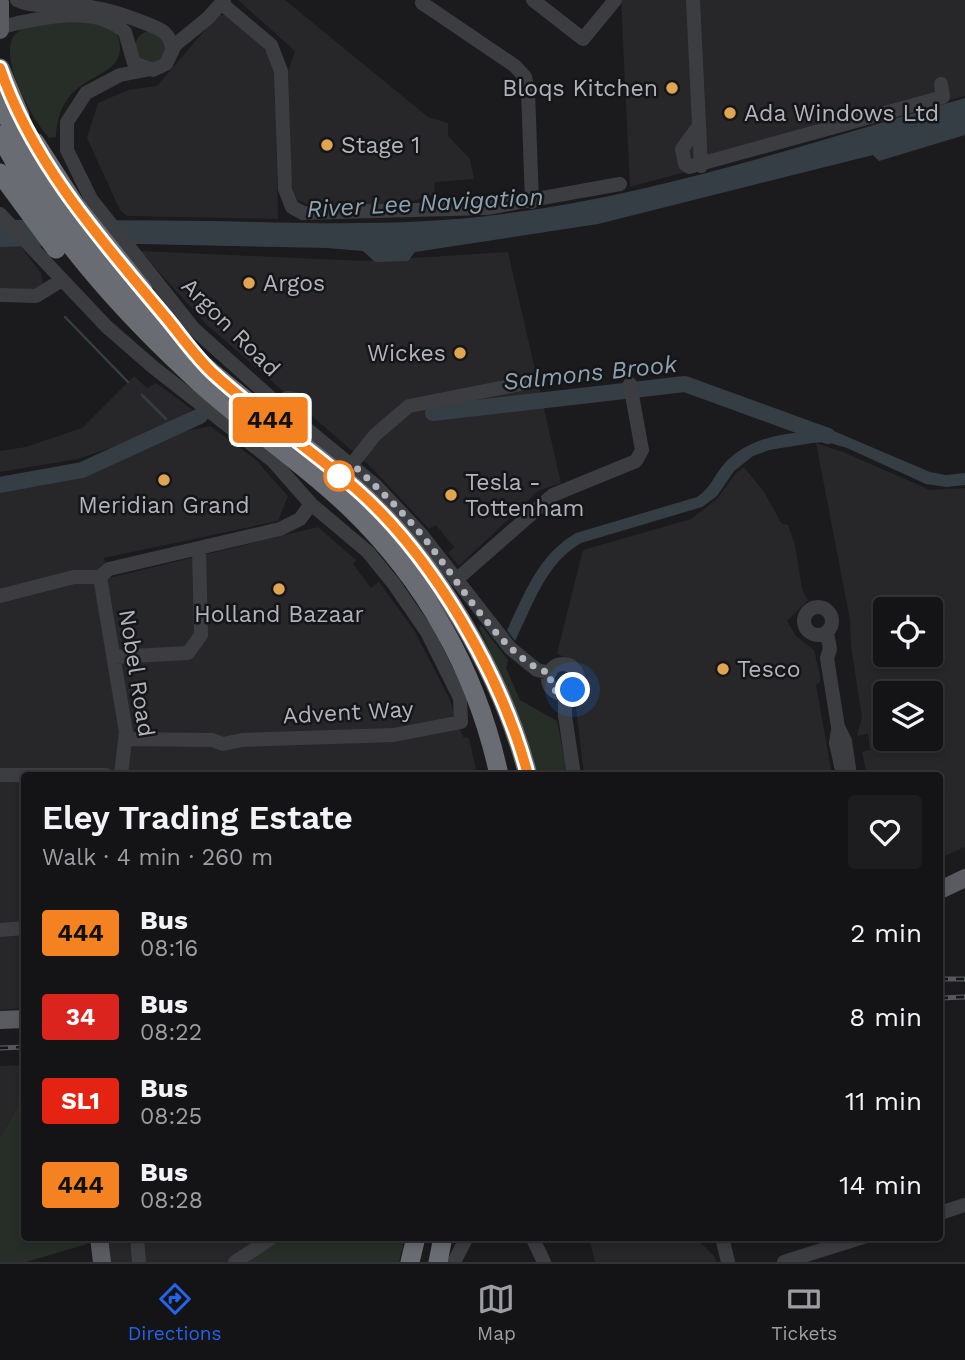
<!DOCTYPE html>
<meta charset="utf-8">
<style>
:root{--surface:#141416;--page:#1d1d1f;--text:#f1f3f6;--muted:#9d9ea1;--line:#333335;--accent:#2563eb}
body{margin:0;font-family:"Work Sans",sans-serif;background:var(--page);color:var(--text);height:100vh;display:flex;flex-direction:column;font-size:26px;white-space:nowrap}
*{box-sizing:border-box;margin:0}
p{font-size:23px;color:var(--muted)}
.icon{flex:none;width:38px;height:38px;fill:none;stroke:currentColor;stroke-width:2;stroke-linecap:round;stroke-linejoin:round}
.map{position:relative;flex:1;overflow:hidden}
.side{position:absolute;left:21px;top:772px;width:922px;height:469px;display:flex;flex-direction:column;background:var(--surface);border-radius:7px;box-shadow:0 4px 10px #0003,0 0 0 2px var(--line)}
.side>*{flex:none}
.badge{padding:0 14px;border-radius:5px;font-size:24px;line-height:46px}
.controls{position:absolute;left:873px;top:597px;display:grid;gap:14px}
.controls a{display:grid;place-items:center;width:70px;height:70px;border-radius:7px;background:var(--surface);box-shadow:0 4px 10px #0003,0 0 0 2px var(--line);font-size:35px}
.you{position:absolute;width:35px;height:35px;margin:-18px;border:5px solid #fff;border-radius:50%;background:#1a73e8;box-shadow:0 0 0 10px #1a73e833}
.map>.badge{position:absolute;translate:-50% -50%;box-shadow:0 0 0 4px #fff}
.round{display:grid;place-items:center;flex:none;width:74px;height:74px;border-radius:7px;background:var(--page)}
.summary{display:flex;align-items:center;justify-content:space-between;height:119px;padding:0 21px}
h1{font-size:33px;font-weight:600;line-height:52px}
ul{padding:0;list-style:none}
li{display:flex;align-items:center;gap:21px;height:84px;padding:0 21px}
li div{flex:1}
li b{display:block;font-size:26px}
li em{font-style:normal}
li .badge{min-width:77px;font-weight:700;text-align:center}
.tab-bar{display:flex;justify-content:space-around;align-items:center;height:98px;border-top:2px solid var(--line);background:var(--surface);font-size:19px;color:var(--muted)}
.tab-bar a{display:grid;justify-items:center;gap:4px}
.tab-bar .active{color:var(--accent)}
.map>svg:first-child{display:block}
.built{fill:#27272a;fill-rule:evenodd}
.green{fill:#272e28}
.water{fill:#363e45}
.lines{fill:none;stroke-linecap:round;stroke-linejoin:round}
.stream{stroke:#363e45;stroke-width:2.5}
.river{stroke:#363e45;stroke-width:16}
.minor{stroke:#3c3d41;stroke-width:14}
.major{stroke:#595b60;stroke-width:18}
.highway{stroke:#696c72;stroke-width:19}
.rail-casing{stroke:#55585c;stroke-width:5}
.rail{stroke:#161618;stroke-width:2.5;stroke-dasharray:8;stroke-linecap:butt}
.line-casing{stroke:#fff;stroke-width:16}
.line{stroke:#f58220;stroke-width:10}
.walk{stroke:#afb3bb;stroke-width:7;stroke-dasharray:0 12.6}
.poi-dot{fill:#dfa551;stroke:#161618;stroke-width:2.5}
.stop-dot{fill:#fff;stroke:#f58220;stroke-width:3.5}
.labels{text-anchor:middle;stroke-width:5;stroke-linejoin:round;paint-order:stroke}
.poi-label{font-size:23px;fill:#afb3bb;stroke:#161618;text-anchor:start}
.street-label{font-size:23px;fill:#afb3bb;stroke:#161618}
.water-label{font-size:24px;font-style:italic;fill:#8aa2b1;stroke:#161618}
</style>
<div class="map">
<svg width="965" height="1262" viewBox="0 0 965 1262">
<rect width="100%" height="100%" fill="#1b1b1d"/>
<path class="built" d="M 238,0 L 285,0 L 428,117 L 448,123 L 448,136 L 470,159 L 474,179 L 435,182 L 434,194 L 410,202 L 316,208 L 297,200 L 291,182 L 288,72 L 295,51 Z
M 621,0 L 965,0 L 965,96 L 630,187 Z
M 225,14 L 262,40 L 275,70 L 278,219 L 127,216 L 120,210 L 87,138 L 98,103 L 128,90 L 157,86 L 217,16 Z
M 0,247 L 21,247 L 41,273 L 43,284 L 37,290 L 0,289 Z
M 140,251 L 366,261 L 508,252 L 561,483 L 538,491 L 459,566 L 448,553 L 454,547 L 436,525 L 429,529 L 373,469 L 207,325 Z
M 134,376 L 147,388 L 156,383 L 193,410 L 136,439 L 78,459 L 0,472 L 0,451 L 26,447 L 82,428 Z
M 210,426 L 255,459 L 288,496 L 278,521 L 104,558 L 109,578 L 318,527 L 356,560 L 353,564 L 371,588 L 379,582 L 414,630 L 449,698 L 463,737 L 469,738 L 477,775 L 24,775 L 24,1008 L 0,1010 L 0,488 L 84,475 L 173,434 Z
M 816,443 L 843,452 L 930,490 L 965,488 L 965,847 L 940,858 L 940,775 L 867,775 L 862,752 L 870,750 L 868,734 L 857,736 L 862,717 L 851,646 L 850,620 ZM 886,609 L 931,609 L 931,654 L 886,654 ZM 886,693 L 931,693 L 931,738 L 886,738 Z
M 744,467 L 764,492 L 782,524 L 788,525 L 795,545 L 802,589 L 808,600 L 787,621 L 796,636 L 814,650 L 820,676 L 820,682 L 816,685 L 832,775 L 584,775 L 576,707 L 584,676 L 575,661 L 557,654 L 583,550 L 691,519 L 717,499 L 735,474 Z
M 24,1065 L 24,1085 L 16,1102 L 19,1105 L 0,1137 L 0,1066 Z
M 108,1237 L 283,1237 L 247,1262 L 111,1262 Z
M 589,1237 L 695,1237 L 714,1256 L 716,1262 L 595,1262 Z"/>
<path class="green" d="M 80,21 L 103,25 L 116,31 C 131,69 100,70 78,88 C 62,101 57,118 56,137 L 49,138 C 32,119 0,62 13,37 C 26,19 60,22 80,21 Z
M135 47a16 16 0 1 1 32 0a16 16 0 1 1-32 0Z
M 481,625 L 508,660 L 506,668 L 520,700 L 557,721 L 568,775 L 533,775 L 506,687 L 479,627 Z
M 24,1085 L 24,1237 L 86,1237 L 87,1244 L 26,1262 L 0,1262 L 0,1137 L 19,1105 L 16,1102 Z
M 283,1237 L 405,1237 L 399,1262 L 247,1262 Z"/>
<path class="water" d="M 965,98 L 965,135 L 879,161 L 873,155 L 598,224 L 415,252 L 408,261 L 375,262 L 363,251 L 327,248 L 140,244 L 0,247 L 0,220 C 71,220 141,220 212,221 C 308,223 407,227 503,214 C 660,194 813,142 965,98 Z
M 829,429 L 930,472 L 946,475 L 965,473 L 965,485 L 946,487 L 926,484 L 847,448 L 827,442 L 812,443 L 769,450 L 753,456 L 734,471 L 717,496 L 702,507 L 581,543 C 545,564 533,605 515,641 L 507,630 C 525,593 538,555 576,533 L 697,497 C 711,488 714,475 725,463 C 751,434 793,433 829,429 Z"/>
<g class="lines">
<path class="stream" d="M 65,317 L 128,382
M 142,395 L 166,419"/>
<path class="river" d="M 287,399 L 300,401
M 433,413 L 685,384 L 828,436
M 0,485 L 82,470 L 200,416"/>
<path class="minor" d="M 17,0 C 38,9 60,4 82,6 C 105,8 124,15 145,23 C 161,29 172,33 172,52
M 533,0 L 583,39 L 615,0
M 693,0 L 701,166
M 221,3 L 271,45 L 281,71 L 285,189 L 292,207 L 303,213 L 487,208 L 620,184
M 422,3 L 515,66 L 525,77 L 528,91 L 532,202
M 1,27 C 38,19 93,3 125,32 L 134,63 L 153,70 L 166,64 L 175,45 L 208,18 L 224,0
M 146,70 L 120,75 L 86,93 L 67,122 L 67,150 L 91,199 L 194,329 L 291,416 L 376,486 L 421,534 L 510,648 L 537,670 L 550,673
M 699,126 L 682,149 L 685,164 L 689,167 L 943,97 L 941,84
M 0,214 L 107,327 L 153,367 L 273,461 L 311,504 L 368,552 L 394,584 L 427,632 L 460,698 L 461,722 L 394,735 L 242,740 L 223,744 L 212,740 L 127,739
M 0,295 L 36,296 L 62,280
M 352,464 L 375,435 L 409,406 L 526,383
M 100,577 L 126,732 L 121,775
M 456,580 L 553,495 L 636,461 L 642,450 L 630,384
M 0,596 L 74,577 L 100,577 L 109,569 L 280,529 L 300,519 L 311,504
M804 621a14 14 0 1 1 28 0a14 14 0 1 1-28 0Z
M 827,633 L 830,649 L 827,658 L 838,727 L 845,741 L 850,775
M 114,657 L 188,653 L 201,635 L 199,549
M548 679a15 15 0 1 1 30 0a15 15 0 1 1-30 0Z
M 565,693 L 565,716 L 574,775
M 838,730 L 836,743 L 843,775
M 0,775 L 106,775
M 0,930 L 24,928
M 940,1213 L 965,1205
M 137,1237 L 139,1262
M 532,1237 L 544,1262
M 722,1237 L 728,1262
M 235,1262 L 273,1237
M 454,1262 L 467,1237
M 784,1262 L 863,1237"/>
<path class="major" d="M 0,3 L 0,30
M 940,890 L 965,878
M 0,1020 L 24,1019
M 99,1237 L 102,1262"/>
<path class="highway" d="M 0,68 L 20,116
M 0,103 C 41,184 91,258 156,322 C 218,383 290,432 355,488 C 433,556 502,675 528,775
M 0,135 C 50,232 122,312 202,385 C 249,427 303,463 349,507 C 425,580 477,672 499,775
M 35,142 L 76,206 L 143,290
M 0,173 L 56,249
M 410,1262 L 416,1237
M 438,1262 L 443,1237"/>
<g class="rail-casing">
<path id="rail" d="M 940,979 L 965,979
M 940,998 L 965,997
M 0,1048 L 24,1047"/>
</g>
<use href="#rail" class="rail"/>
</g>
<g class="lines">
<g class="line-casing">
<path id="line" d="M 0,68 C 32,162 101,240 163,314 C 180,334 196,358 215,375 C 259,415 310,449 355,488 C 433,556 502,676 528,775"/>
</g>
<use href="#line" class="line"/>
<path class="walk" d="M 339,476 L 352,464 C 376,486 399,508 420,533 C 452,570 504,662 550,673 L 551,686 C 557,694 565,695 573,690"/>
</g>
<g class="poi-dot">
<circle cx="672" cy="88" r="7"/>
<circle cx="730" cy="113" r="7"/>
<circle cx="327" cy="145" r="7"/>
<circle cx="249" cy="283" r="7"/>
<circle cx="460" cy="353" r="7"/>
<circle cx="164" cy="480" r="7"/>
<circle cx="451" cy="495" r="7"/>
<circle cx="279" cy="589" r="7"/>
<circle cx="723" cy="669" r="7"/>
</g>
<circle class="stop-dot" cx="339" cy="476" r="14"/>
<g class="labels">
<g class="poi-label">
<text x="658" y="96" text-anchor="end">Bloqs Kitchen</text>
<text x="744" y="121">Ada Windows Ltd</text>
<text x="341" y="153">Stage 1</text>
<text x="263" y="291">Argos</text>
<text x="446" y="361" text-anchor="end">Wickes</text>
<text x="465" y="490">Tesla -<tspan x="465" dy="26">Tottenham</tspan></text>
<text x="164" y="513" text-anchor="middle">Meridian Grand</text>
<text x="279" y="622" text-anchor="middle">Holland Bazaar</text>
<text x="737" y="677">Tesco</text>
</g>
<g class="street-label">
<text transform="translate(231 327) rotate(45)" y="8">Argon Road</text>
<text transform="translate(137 673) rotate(81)" y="8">Nobel Road</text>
<text transform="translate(348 712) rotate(-3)" y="8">Advent Way</text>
</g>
<g class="water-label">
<text transform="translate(425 203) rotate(-3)" y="8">River Lee Navigation</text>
<text transform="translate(590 373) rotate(-6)" y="8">Salmons Brook</text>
</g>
</g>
</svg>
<div class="controls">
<a><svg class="icon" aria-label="locate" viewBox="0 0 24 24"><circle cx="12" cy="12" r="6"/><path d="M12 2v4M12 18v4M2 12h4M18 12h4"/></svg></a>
<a><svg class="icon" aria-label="layers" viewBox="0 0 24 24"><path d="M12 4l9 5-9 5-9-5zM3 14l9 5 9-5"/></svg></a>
</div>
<div class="you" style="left:573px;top:690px"></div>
<b class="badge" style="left:270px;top:420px;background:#f58220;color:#111">444</b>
<section class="side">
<div class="summary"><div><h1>Eley Trading Estate</h1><p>Walk · 4 min · 260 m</p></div><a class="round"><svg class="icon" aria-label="heart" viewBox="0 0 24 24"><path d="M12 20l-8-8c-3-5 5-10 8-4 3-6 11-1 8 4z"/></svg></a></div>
<ul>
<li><span class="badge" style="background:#f58220;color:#111">444</span><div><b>Bus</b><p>08:16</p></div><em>2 min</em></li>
<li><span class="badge" style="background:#dc241f;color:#fff">34</span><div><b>Bus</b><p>08:22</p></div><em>8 min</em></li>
<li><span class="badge" style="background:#e42313;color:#fff">SL1</span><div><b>Bus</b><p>08:25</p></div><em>11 min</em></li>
<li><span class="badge" style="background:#f58220;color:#111">444</span><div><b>Bus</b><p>08:28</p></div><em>14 min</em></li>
</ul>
</section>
</div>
<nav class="tab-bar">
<a class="active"><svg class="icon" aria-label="directions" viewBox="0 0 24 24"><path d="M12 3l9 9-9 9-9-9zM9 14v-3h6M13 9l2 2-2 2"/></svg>Directions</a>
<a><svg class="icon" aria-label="map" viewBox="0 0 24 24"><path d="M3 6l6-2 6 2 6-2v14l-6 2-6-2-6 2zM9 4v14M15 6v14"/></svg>Map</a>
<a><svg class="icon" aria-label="tickets" viewBox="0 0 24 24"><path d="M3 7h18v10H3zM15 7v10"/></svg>Tickets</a>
</nav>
